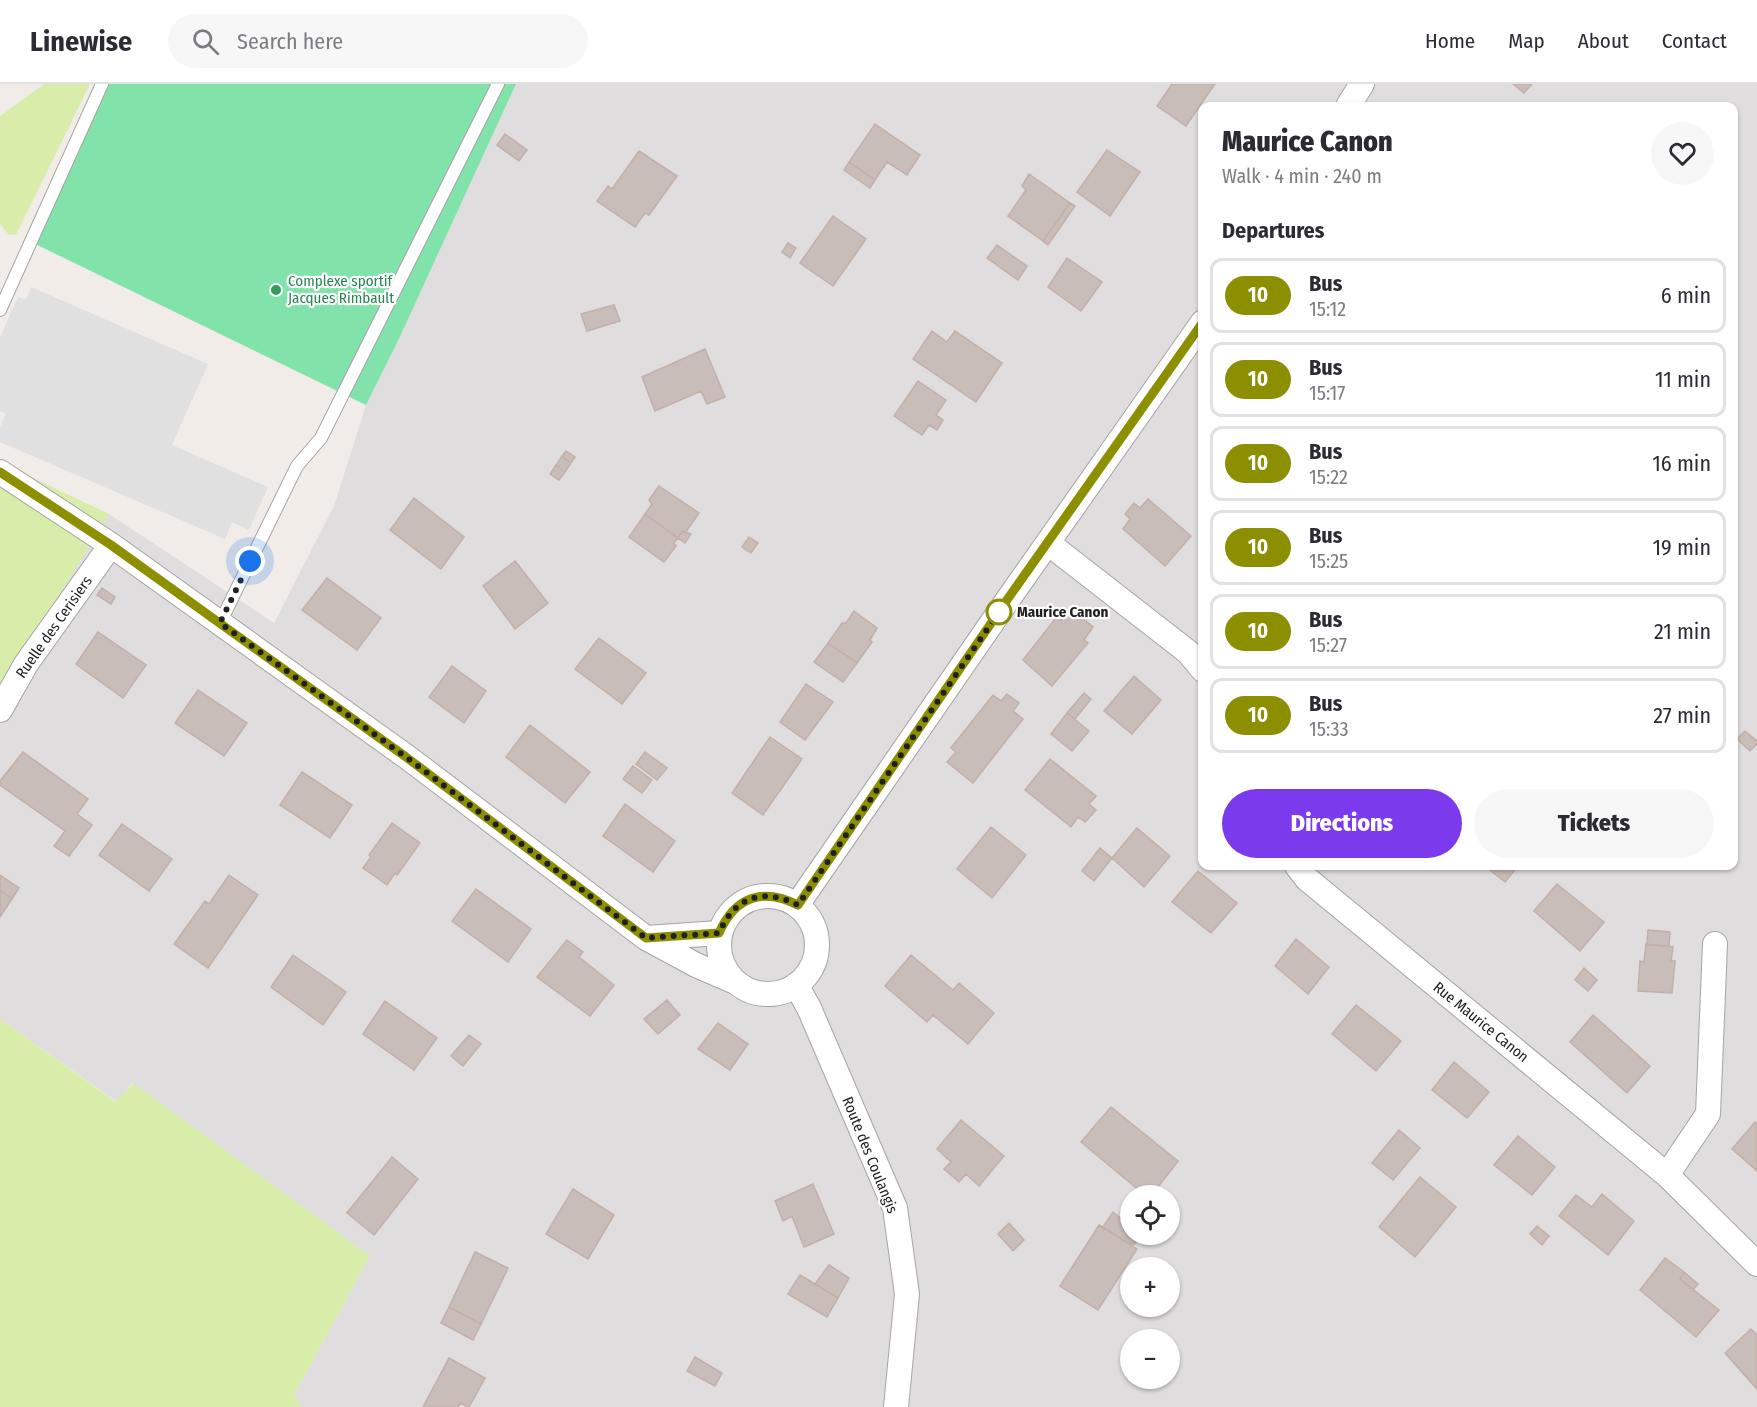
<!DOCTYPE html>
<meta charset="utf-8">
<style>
:root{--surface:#fff;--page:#f7f7f7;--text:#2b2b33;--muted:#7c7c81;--line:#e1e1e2;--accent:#7c3aed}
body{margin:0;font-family:"Fira Sans Condensed",sans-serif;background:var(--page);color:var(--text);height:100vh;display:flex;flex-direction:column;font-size:22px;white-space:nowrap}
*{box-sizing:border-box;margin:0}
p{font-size:20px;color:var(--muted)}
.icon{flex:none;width:33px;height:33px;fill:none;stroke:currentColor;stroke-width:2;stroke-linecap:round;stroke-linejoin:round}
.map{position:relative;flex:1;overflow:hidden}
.panel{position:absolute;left:1198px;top:18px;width:540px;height:768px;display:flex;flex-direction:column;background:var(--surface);border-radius:12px;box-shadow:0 2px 4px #0004}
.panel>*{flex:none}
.badge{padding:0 12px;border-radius:20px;font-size:21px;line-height:39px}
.fabs{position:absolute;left:1120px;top:1101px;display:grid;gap:12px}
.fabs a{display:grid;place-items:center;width:60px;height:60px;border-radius:50%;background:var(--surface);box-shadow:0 2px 4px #0004;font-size:30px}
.you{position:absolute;width:30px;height:30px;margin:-15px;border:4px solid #fff;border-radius:50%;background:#1a73e8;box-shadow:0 0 0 9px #1a73e833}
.map>.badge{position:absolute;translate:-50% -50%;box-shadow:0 0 0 3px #fff}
h2{padding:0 24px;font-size:22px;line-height:54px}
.round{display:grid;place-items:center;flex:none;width:63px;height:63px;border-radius:32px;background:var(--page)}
.head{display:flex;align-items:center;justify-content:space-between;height:102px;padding:0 24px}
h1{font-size:28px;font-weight:800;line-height:45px}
.primary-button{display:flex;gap:12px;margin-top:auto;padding:12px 24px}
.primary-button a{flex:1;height:69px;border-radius:36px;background:var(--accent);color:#fff;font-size:24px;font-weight:800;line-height:69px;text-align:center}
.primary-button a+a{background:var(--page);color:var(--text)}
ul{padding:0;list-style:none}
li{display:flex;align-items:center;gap:18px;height:75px;margin:0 12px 9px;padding:0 12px;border:3px solid var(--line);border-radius:12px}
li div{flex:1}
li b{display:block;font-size:22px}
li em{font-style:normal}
li .badge{min-width:66px;font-weight:700;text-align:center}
header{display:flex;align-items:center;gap:36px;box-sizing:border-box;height:84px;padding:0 30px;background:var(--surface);border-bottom:2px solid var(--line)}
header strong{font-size:28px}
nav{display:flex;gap:33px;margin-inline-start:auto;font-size:21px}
.search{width:420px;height:54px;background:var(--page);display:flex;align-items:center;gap:15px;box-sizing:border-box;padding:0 21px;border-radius:33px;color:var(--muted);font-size:22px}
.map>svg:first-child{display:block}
.residential{fill:#dfddde;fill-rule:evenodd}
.grass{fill:#d9edab}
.pitch{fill:#82e3aa}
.parking{fill:#e0e0e0}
.building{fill:#c9bdb9;stroke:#c4afa8;stroke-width:1.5}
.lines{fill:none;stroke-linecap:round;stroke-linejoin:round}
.service-casing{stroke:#a4a4a4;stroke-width:14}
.minor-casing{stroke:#a4a4a4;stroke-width:26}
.service{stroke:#fff;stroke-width:12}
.minor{stroke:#fff;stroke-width:24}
.line-casing{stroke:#fff;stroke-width:14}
.line{stroke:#8b8f00;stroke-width:9}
.walk{stroke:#202020;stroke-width:6;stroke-dasharray:0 10.8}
.leisure-dot{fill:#2e9e5b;stroke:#fff;stroke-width:2}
.stop-dot{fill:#fff;stroke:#8b8f00;stroke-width:3}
.labels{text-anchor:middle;stroke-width:4.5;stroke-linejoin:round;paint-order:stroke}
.leisure-label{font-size:15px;fill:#27864d;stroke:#fff;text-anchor:start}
.stop-label{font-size:15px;font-weight:bold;fill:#202020;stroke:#fff;text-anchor:start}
.street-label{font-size:15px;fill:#202020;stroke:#fff}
</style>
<header>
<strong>Linewise</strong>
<div class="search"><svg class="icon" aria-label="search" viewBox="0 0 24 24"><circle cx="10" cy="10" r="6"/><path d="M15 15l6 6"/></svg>Search here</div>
<nav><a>Home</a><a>Map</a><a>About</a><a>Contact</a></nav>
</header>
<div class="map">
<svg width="1757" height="1323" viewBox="0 0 1757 1323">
<rect width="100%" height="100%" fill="#f1ece7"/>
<path class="residential" d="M 516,0 L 1757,0 L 1757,1323 L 301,1323 L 294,1311 L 370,1172 L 132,999 L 117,1018 L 0,935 L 0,608 L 109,430 L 274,539 L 334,422 L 366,321 L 398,257 ZM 1203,22 L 1734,22 L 1734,782 L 1203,782 ZM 1131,1112 L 1170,1112 L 1170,1150 L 1131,1150 ZM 1131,1184 L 1170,1184 L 1170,1222 L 1131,1222 ZM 1131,1256 L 1170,1256 L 1170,1294 L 1131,1294 Z"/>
<path class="grass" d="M 44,0 L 90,0 L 18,147 L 16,150 L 9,151 L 0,140 L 0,32 Z
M 0,378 L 109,430 L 0,608 Z
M 0,935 L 116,1018 L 133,999 L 370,1172 L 294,1311 L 301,1323 L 0,1323 Z"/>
<path class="pitch" d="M 102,0 L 516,0 L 398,257 L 366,321 L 25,155 Z"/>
<path class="parking" d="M 31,203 L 208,280 L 172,361 L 268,403 L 249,446 L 232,438 L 225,455 L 0,358 L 0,343 L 6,330 L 0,327 L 0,253 L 18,213 L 26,216 Z"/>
<path class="building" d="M 1172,0 L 1215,0 L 1186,42 L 1157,22 Z
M 1513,0 L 1532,0 L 1524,9 Z
M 875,40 L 920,71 L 907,91 L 887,78 L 875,96 L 849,78 Z
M 505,50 L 527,66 L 519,77 L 497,61 Z
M 1107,66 L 1140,88 L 1110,132 L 1077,108 Z
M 639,67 L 677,92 L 649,131 L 645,129 L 635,143 L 597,117 L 608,102 L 612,105 Z
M 849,78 L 875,96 L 870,104 L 844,86 Z
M 1029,90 L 1070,119 L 1043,157 L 1008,132 L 1026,106 L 1022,102 Z
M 1070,119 L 1075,122 L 1048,161 L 1043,157 Z
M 833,132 L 866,155 L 833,202 L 800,179 Z
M 788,159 L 796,164 L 790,174 L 782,168 Z
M 997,161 L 1027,182 L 1018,196 L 987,174 Z
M 1067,174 L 1102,198 L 1081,227 L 1048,203 Z
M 614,221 L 620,237 L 587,247 L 581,230 Z
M 932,247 L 947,258 L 955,247 L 1002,279 L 976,318 L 913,275 Z
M 705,265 L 725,313 L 707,320 L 701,307 L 655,327 L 642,293 Z
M 918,297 L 946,316 L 936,331 L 943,336 L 937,346 L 929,341 L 922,351 L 894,332 Z
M 566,367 L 575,373 L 571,379 L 562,372 Z
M 562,372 L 571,379 L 565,388 L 556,381 Z
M 556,381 L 565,388 L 559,396 L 550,390 Z
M 659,402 L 699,429 L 686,448 L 684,449 L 682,447 L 678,454 L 645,430 L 652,420 L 649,416 Z
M 414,414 L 464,453 L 441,485 L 390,446 Z
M 1148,415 L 1191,452 L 1165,482 L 1123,445 L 1130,435 L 1125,430 L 1134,419 L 1140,424 Z
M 645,430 L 678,454 L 674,459 L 676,462 L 664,478 L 629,453 Z
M 682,447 L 691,450 L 685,459 L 678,454 Z
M 749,453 L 758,459 L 751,469 L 742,463 Z
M 515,477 L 548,519 L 515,545 L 483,502 Z
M 327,494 L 381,534 L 357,566 L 302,526 Z
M 102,504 L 115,513 L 111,520 L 97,511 Z
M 1071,524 L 1093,543 L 1084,556 L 1088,559 L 1052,602 L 1023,576 L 1056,534 L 1060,537 Z
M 854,527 L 877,544 L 870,556 L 872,558 L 857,579 L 828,559 L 842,539 L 846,539 Z
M 98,548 L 146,581 L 123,614 L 76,580 Z
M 599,554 L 646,589 L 622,620 L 575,585 Z
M 828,559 L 857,579 L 843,598 L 814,578 Z
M 452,582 L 486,607 L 464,639 L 429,613 Z
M 1134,592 L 1161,616 L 1132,650 L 1104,627 Z
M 806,600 L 833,618 L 805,656 L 780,638 Z
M 198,606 L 247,639 L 224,672 L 175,639 Z
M 1084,609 L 1091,615 L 1075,635 L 1067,629 Z
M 1007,610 L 1019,619 L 1013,627 L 1023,635 L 973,699 L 947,678 L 956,668 L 951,664 L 993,611 L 1001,617 Z
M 1067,629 L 1089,647 L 1072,667 L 1051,650 Z
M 530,641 L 590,688 L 565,719 L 506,673 Z
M 1745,647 L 1757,657 L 1757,660 L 1750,667 L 1737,655 Z
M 770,653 L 802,675 L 763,731 L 732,709 Z
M 23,668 L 88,715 L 77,730 L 92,741 L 69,772 L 54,762 L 65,747 L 0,701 L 0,697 Z
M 645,668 L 667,684 L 657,696 L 636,680 Z
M 1050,675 L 1096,712 L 1089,720 L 1096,726 L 1085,738 L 1078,733 L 1071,743 L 1025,706 Z
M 633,682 L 652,696 L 642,709 L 623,695 Z
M 302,688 L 352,721 L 330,754 L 280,721 Z
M 625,720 L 675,757 L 653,788 L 603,752 Z
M 392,739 L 420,759 L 397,791 L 395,789 L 387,801 L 363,784 L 371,773 L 369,771 Z
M 122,740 L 172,775 L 149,807 L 99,771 Z
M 991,743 L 1026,771 L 992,814 L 957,785 Z
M 1137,744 L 1170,772 L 1144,803 L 1112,774 Z
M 1100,764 L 1112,774 L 1094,797 L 1082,787 Z
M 1485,782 L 1518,782 L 1505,798 Z
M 1198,787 L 1237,819 L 1211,849 L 1172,818 Z
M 0,791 L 19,804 L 12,815 L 0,806 Z
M 229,791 L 258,811 L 208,884 L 174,860 L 205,817 L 209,820 Z
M 1557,800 L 1604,838 L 1580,867 L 1534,827 Z
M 476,805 L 531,845 L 508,878 L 452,837 Z
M 0,806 L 12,815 L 0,833 Z
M 1648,846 L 1670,848 L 1669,862 L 1647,861 Z
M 1296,855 L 1329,883 L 1308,910 L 1275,882 Z
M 567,856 L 583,868 L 579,873 L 614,901 L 590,932 L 537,893 Z
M 1646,860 L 1673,863 L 1671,877 L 1675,877 L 1672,909 L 1638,907 L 1640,877 L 1644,878 Z
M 293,871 L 346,908 L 323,941 L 271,903 Z
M 911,871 L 953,906 L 959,899 L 994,929 L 968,960 L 933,931 L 927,938 L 885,902 Z
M 1584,884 L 1597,896 L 1588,907 L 1575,896 Z
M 667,916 L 680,931 L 658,950 L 644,935 Z
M 385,917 L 437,954 L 414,986 L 363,950 Z
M 1356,921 L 1401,957 L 1376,987 L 1332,950 Z
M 1593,931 L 1650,982 L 1627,1009 L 1570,958 Z
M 718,939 L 748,960 L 730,986 L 698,965 Z
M 469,951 L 481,960 L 463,982 L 451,972 Z
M 1454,978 L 1489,1008 L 1467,1034 L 1432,1006 Z
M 1111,1023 L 1178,1077 L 1151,1112 L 1146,1112 L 1081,1058 Z
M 961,1036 L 1004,1072 L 979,1102 L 966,1090 L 959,1098 L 944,1085 L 951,1078 L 937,1065 Z
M 1755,1038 L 1757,1040 L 1757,1087 L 1732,1065 Z
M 1399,1046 L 1420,1064 L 1393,1096 L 1372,1079 Z
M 1518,1052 L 1555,1083 L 1532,1111 L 1494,1081 Z
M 392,1073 L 418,1095 L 374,1151 L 347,1129 Z
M 1420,1093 L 1456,1123 L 1415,1173 L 1379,1143 Z
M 813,1100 L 834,1150 L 804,1163 L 792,1132 L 783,1137 L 775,1117 Z
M 573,1105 L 614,1131 L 588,1175 L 546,1150 Z
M 1602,1110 L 1634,1137 L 1608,1171 L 1559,1132 L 1576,1111 L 1592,1123 Z
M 1113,1128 L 1131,1143 L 1131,1150 L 1141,1151 L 1133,1162 L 1103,1143 Z
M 1009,1139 L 1024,1156 L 1013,1167 L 998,1150 Z
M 1099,1141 L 1137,1165 L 1098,1226 L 1060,1202 Z
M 1537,1142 L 1549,1152 L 1542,1161 L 1530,1150 Z
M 475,1168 L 508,1184 L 481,1240 L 449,1223 Z
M 1665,1174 L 1684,1188 L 1680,1195 L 1719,1226 L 1696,1253 L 1640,1206 Z
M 829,1181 L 849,1194 L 838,1214 L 815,1200 Z
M 1684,1188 L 1698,1200 L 1693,1206 L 1680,1195 Z
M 800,1191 L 838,1214 L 827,1233 L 788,1210 Z
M 449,1223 L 481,1240 L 473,1256 L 441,1239 Z
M 1751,1245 L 1757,1251 L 1757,1305 L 1725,1269 Z
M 695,1273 L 722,1289 L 715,1302 L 687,1287 Z
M 449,1274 L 485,1294 L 469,1323 L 460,1319 L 458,1323 L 423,1323 Z"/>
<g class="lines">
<g class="service-casing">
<path id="service" d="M 0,226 L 102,0
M 220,539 L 297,382 L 321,354 L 498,0"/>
</g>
<g class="minor-casing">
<path id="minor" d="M 1348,22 L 1362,0
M 0,388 L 111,461 L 407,673 L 646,854 L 696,881 L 733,897
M 1048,459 L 1188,568 L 1203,586
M 0,626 L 26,580 L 111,461
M 1297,782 L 1307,795 L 1667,1091 L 1757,1180
M719 861a49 49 0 1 1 98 0a49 49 0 1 1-98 0Z
M 797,821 L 1009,514 L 1203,238
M 646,854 L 719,849
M 796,901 L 809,924 L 895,1124 L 907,1210 L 896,1323
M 1667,1091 L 1708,1030 L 1715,860"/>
</g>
<use href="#service" class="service"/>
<use href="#minor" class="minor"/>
</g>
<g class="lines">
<g class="line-casing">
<path id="line" d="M 0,388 L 111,461 L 406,673 L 646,854 L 719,849 C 735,813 762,803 798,821 L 1009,513 L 1203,238"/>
</g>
<use href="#line" class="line"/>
<path class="walk" d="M 250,477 L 220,539 L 406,673 L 646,854 L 719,849 C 735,813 762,803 798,821 L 999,528"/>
</g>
<circle class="leisure-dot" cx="276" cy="206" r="6"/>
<circle class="stop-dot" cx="999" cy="528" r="12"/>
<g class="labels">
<g class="leisure-label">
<text x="288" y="202">Complexe sportif<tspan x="288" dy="17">Jacques Rimbault</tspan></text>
</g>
<g class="stop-label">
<text x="1017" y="533">Maurice Canon</text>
</g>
<g class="street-label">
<text transform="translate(54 543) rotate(-55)" y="5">Ruelle des Cerisiers</text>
<text transform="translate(1481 938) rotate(39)" y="5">Rue Maurice Canon</text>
<text transform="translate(870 1071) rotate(68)" y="5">Route des Coulangis</text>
</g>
</g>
</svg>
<div class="fabs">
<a><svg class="icon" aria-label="locate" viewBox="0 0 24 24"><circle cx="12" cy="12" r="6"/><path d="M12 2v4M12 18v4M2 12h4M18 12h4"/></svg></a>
<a>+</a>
<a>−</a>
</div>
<div class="you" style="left:250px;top:477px"></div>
<section class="panel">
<div class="head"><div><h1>Maurice Canon</h1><p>Walk · 4 min · 240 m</p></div><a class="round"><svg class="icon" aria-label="heart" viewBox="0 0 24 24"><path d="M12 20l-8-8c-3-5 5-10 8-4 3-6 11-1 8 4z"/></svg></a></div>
<h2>Departures</h2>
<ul>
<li><span class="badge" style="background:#8b8f00;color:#fff">10</span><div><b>Bus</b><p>15:12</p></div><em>6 min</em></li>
<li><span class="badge" style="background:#8b8f00;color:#fff">10</span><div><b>Bus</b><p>15:17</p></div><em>11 min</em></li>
<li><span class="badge" style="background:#8b8f00;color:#fff">10</span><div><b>Bus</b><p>15:22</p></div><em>16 min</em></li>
<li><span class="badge" style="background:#8b8f00;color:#fff">10</span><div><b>Bus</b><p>15:25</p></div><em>19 min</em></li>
<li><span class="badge" style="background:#8b8f00;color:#fff">10</span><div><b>Bus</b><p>15:27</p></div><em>21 min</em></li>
<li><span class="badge" style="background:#8b8f00;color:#fff">10</span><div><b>Bus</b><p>15:33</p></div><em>27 min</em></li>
</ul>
<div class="primary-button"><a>Directions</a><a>Tickets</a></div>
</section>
</div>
